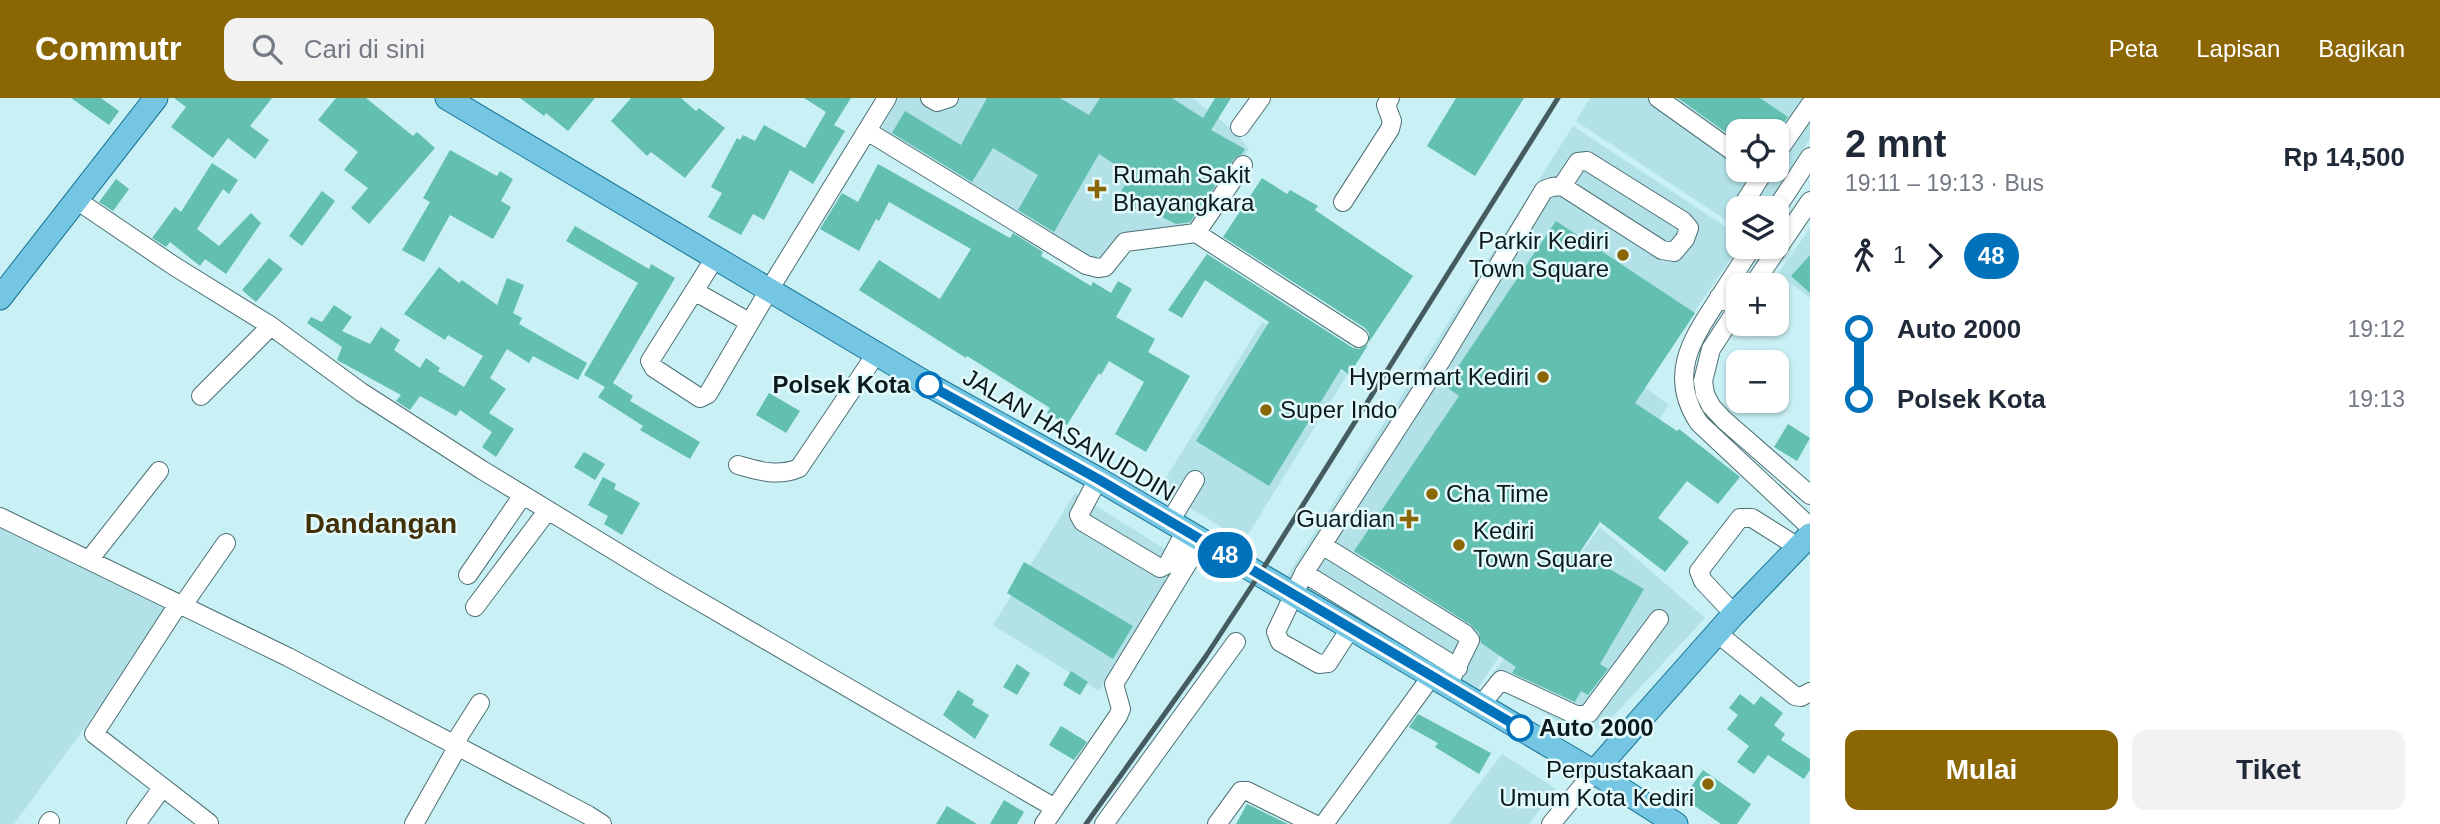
<!DOCTYPE html>
<html lang="id">
<meta charset="utf-8">
<style>
:root{--surface:#fff;--page:#f2f2f3;--text:#1f2937;--muted:#747a83;--accent:#8a6605}
body{margin:0;font-family:Arial,sans-serif;background:var(--page);color:var(--text);height:100vh;display:flex;flex-direction:column;font-size:26px;white-space:nowrap}
*{box-sizing:border-box;margin:0}
p{font-size:23px;color:var(--muted)}
.icon{flex:none;width:38px;height:38px;fill:none;stroke:currentColor;stroke-width:2;stroke-linecap:round;stroke-linejoin:round}
.map{position:relative;flex:1;overflow:hidden}
.sheet{display:flex;flex-direction:column;background:var(--surface);width:630px}
.sheet>*{flex:none}
.badge{padding:0 14px;border-radius:23px;font-size:24px;line-height:46px}
.fabs{position:absolute;left:1726px;top:21px;display:grid;gap:14px}
.fabs a{display:grid;place-items:center;width:63px;height:63px;border-radius:14px;background:var(--surface);box-shadow:0 2px 5px #0004;font-size:35px}
.map>.badge{position:absolute;translate:-50% -50%;box-shadow:0 0 0 4px #fff}
.legs{display:flex;align-items:center;gap:10px;height:77px;padding:0 35px;font-size:23px}
.legs p{margin-inline-start:auto}
.overview{display:flex;align-items:center;justify-content:space-between;height:119px;padding:0 35px}
h1{font-size:38px;font-weight:800;line-height:52px}
.cta{display:flex;gap:14px;margin-top:auto;padding:14px 35px}
.cta a{flex:1;height:80px;border-radius:14px;background:var(--accent);color:#fff;font-size:28px;font-weight:800;line-height:80px;text-align:center}
.cta a+a{background:var(--page);color:var(--text)}
ul{padding:0 35px;list-style:none}
li{display:flex;align-items:center;gap:24px;height:70px;font-size:26px}
li i{display:grid;place-items:center;width:10px;height:100%;margin:0 9px;background:currentColor}
li i::after{content:'';width:18px;height:18px;margin:-9px;border:5px solid;border-radius:50%;background:var(--surface)}
li p{margin-inline-start:auto}
li:first-child i{background:linear-gradient(#0000 50%,currentColor 0)}
li:last-child i{background:linear-gradient(currentColor 50%,#0000 0)}
header{display:flex;align-items:center;gap:42px;box-sizing:border-box;height:98px;padding:0 35px;background:var(--accent);color:#fff}
header strong{font-size:33px}
nav{display:flex;gap:38px;margin-inline-start:auto;font-size:24px}
.search{width:490px;height:63px;background:var(--page);display:flex;align-items:center;gap:18px;box-sizing:border-box;padding:0 24px;border-radius:14px;color:var(--muted);font-size:26px}
main{display:flex;flex:1;min-height:0}
.map>svg:first-child{display:block}
.built{fill:#b2e2e8;fill-rule:evenodd}
.building{fill:#63bfaf}
.lines{fill:none;stroke-linecap:round;stroke-linejoin:round}
.minor-casing{stroke:#4d7074;stroke-width:20}
.major-casing{stroke:#137192;stroke-width:25}
.minor{stroke:#fff;stroke-width:18}
.major{stroke:#74c6e3;stroke-width:23}
.rail{stroke:#465b5e;stroke-width:5}
.line-1-casing{stroke:#fff;stroke-width:16}
.line-1{stroke:#0072bc;stroke-width:10}
.poi-dot{fill:#8a6605;stroke:#e3fafd;stroke-width:2.5}
.stop-1-dot{fill:#fff;stroke:#0072bc;stroke-width:3.5}
.labels{text-anchor:middle;stroke-width:5;stroke-linejoin:round;paint-order:stroke}
.poi-label{font-size:24px;fill:#0c1a1c;stroke:#e3fafd;text-anchor:start}
.stop-label{font-size:24px;font-weight:bold;fill:#0c1a1c;stroke:#e3fafd;text-anchor:end}
.street-label{font-size:24px;fill:#0c1a1c;stroke:#e3fafd}
.quarter-label{font-size:28px;font-weight:bold;fill:#423108;stroke:#e3fafd}
</style>
<header>
<strong>Commutr</strong>
<div class="search"><svg class="icon" aria-label="search" viewBox="0 0 24 24"><circle cx="10" cy="10" r="6"/><path d="M15 15l6 6"/></svg>Cari di sini</div>
<nav><a>Peta</a><a>Lapisan</a><a>Bagikan</a></nav>
</header>
<main>
<div class="map">
<svg width="1810" height="726" viewBox="0 0 1810 726">
<rect width="100%" height="100%" fill="#c9f0f5"/>
<path class="built" d="M 899,0 L 1193,0 L 1236,35 L 1249,51 L 1196,132 L 1144,136 L 1101,165 L 1086,161 L 879,34 Z
M 1590,0 L 1810,0 L 1810,41 L 1765,110 L 1738,110 L 1738,130 L 1576,23 ZM 1738,33 L 1776,33 L 1776,72 L 1738,72 Z
M 1573,28 L 1738,137 L 1739,149 L 1643,288 L 1669,307 L 1476,593 L 1285,481 Z
M 1810,130 L 1810,200 L 1778,176 Z
M 1262,224 L 1347,277 L 1244,443 L 1159,391 Z
M 1075,395 L 1181,461 L 1099,593 L 993,527 Z
M 0,423 L 173,505 L 88,625 L 14,726 L 0,726 Z
M 1600,429 L 1705,520 L 1606,626 L 1589,635 L 1575,635 L 1490,580 Z
M 1502,656 L 1556,691 L 1529,726 L 1449,726 Z"/>
<path class="building" d="M 71,0 L 101,0 L 119,13 L 109,27 Z
M 174,0 L 272,0 L 250,28 L 269,42 L 255,61 L 228,40 L 213,60 L 171,29 L 186,9 Z
M 336,0 L 366,0 L 413,38 L 417,34 L 435,50 L 369,126 L 351,110 L 368,90 L 344,72 L 358,54 L 318,22 Z
M 520,0 L 595,0 L 568,33 L 546,15 L 544,18 Z
M 631,0 L 681,0 L 696,13 L 699,10 L 725,30 L 685,80 L 651,54 L 647,58 L 611,23 Z
M 804,0 L 851,0 L 834,27 L 845,33 L 813,86 L 790,72 L 764,122 L 753,116 L 741,137 L 708,119 L 722,95 L 711,89 L 737,40 L 740,42 L 743,37 L 755,43 L 764,27 L 805,50 L 826,14 Z
M 987,0 L 1060,0 L 1089,17 L 1100,0 L 1172,0 L 1203,20 L 1215,0 L 1231,0 L 1211,32 L 1245,51 L 1242,56 L 1234,61 L 1190,124 L 1176,126 L 1144,110 L 1142,115 L 1117,100 L 1131,77 L 1099,56 L 1054,134 L 1018,112 L 1038,77 L 993,50 L 972,84 L 892,35 L 905,13 L 961,47 Z
M 1456,0 L 1524,0 L 1475,78 L 1427,48 Z
M 1678,0 L 1760,0 L 1788,19 L 1778,33 L 1738,33 L 1738,43 Z
M 450,52 L 497,78 L 500,73 L 513,81 L 501,103 L 511,109 L 493,141 L 450,117 L 424,164 L 402,152 L 430,104 L 423,100 Z
M 212,65 L 238,82 L 229,96 L 223,91 L 197,131 L 219,148 L 251,115 L 261,125 L 226,176 L 205,161 L 200,168 L 170,144 L 166,149 L 152,140 L 175,109 L 181,114 Z
M 878,66 L 1010,140 L 1013,135 L 1043,154 L 1041,158 L 1091,188 L 1093,184 L 1111,195 L 1118,183 L 1132,191 L 1116,219 L 1155,241 L 1148,254 L 1190,278 L 1146,354 L 1115,336 L 1144,284 L 1109,263 L 1101,277 L 1099,275 L 1067,327 L 1047,315 L 1050,310 L 967,258 L 966,260 L 859,192 L 879,162 L 940,201 L 971,151 L 889,104 L 879,123 L 876,121 L 859,153 L 820,131 L 842,95 L 858,104 Z
M 1262,80 L 1287,96 L 1290,92 L 1318,108 L 1315,112 L 1413,178 L 1369,244 L 1369,235 L 1365,230 L 1223,139 Z
M 116,81 L 129,91 L 113,113 L 99,104 Z
M 322,93 L 335,103 L 302,148 L 289,138 Z
M 1556,123 L 1695,215 L 1635,305 L 1677,333 L 1679,331 L 1740,379 L 1718,406 L 1687,383 L 1658,420 L 1689,444 L 1665,474 L 1600,424 L 1580,454 L 1644,491 L 1600,566 L 1608,571 L 1588,597 L 1581,593 L 1575,604 L 1512,575 L 1516,569 L 1481,545 L 1479,535 L 1471,527 L 1354,453 L 1459,298 L 1445,288 Z
M 575,128 L 649,171 L 651,166 L 675,180 L 613,285 L 633,298 L 630,303 L 700,344 L 690,361 L 640,332 L 643,328 L 598,299 L 605,289 L 584,277 L 638,185 L 566,143 Z
M 1207,156 L 1353,250 L 1359,251 L 1368,247 L 1349,277 L 1341,271 L 1269,388 L 1196,343 L 1269,224 L 1205,182 L 1182,220 L 1168,212 Z
M 1810,157 L 1810,195 L 1791,178 Z
M 269,160 L 283,171 L 256,204 L 242,192 Z
M 439,169 L 459,185 L 462,182 L 497,207 L 507,180 L 524,187 L 513,215 L 522,220 L 519,226 L 587,265 L 578,282 L 533,258 L 529,265 L 507,251 L 490,280 L 506,291 L 489,315 L 514,331 L 496,359 L 482,349 L 492,334 L 460,312 L 456,318 L 420,298 L 410,312 L 396,303 L 401,297 L 337,262 L 342,249 L 307,225 L 311,219 L 322,224 L 334,207 L 352,219 L 342,233 L 370,246 L 381,229 L 400,242 L 394,252 L 420,270 L 426,260 L 440,270 L 438,273 L 464,289 L 483,258 L 448,237 L 445,242 L 404,216 Z
M 769,295 L 800,313 L 786,335 L 756,317 Z
M 1788,326 L 1810,340 L 1797,363 L 1774,349 Z
M 584,354 L 605,366 L 595,382 L 574,369 Z
M 603,379 L 616,386 L 614,391 L 640,405 L 622,437 L 604,426 L 608,418 L 588,407 Z
M 1024,464 L 1133,528 L 1113,561 L 1007,495 Z
M 1017,566 L 1030,575 L 1017,597 L 1003,589 Z
M 1071,573 L 1088,584 L 1080,597 L 1063,587 Z
M 958,592 L 974,602 L 972,607 L 989,617 L 975,641 L 943,617 Z
M 1740,596 L 1754,607 L 1761,598 L 1783,615 L 1774,627 L 1785,636 L 1781,642 L 1810,661 L 1810,672 L 1804,681 L 1768,657 L 1754,676 L 1737,664 L 1749,648 L 1727,631 L 1738,617 L 1729,610 Z
M 1418,616 L 1491,655 L 1479,676 L 1435,649 L 1438,645 L 1409,629 Z
M 1061,628 L 1087,644 L 1074,662 L 1049,647 Z
M 1703,672 L 1751,706 L 1737,726 L 1721,726 L 1683,700 Z
M 1004,702 L 1024,714 L 1017,726 L 990,726 Z
M 1247,706 L 1288,726 L 1236,726 Z
M 947,708 L 977,726 L 936,726 Z"/>
<g class="lines">
<g class="minor-casing">
<path id="minor" d="M 930,0 L 937,4 L 949,0
M 1658,0 L 1738,57
M 1240,29 L 1261,0
M 867,33 L 1086,167 L 1098,170 L 1105,169 L 1125,144 L 1196,135 L 1359,240
M 1776,56 L 1810,7
M 78,103 L 174,168 L 271,228 L 361,294 L 482,372 L 661,481 L 1055,710 L 1044,726
M 1343,104 L 1390,31 L 1392,23 L 1386,7 L 1390,0
M 1741,110 L 1763,75
M 1776,111 L 1810,59
M 1196,135 L 1243,67
M 1752,149 C 1741,166 1730,183 1719,200 C 1692,241 1667,277 1699,325 L 1810,429
M 715,160 L 650,263 L 654,270 L 700,300 L 708,296 L 769,192 L 887,0
M 1753,187 L 1810,103
M 694,193 L 749,224
M 1719,199 L 1738,210 L 1711,251 L 1703,283 L 1705,296 L 1711,308 L 1724,322 L 1810,397
M 201,298 L 271,228
M 738,367 C 759,373 778,379 799,370 L 876,256
M 1098,381 L 1079,417 L 1083,424 L 1160,470 L 1168,466 L 1185,434
M 0,419 L 288,559 L 588,717 L 602,726
M 1169,425 L 1195,382
M 1322,447 L 1465,536 L 1470,542 L 1447,589
M 89,462 L 159,373
M 1304,475 L 1458,570
M 468,477 L 523,397
M 179,505 L 94,636 L 209,725
M 183,507 L 226,445
M 475,509 L 548,412
M 1734,516 L 1703,483 L 1699,473 L 1740,420 L 1752,420 L 1798,449
M 1350,531 L 1328,565 L 1319,566 L 1280,544 L 1276,534 L 1304,475 L 1442,261 L 1544,92 L 1552,89 L 1562,88 L 1662,152 L 1674,154 L 1685,141 L 1689,130 L 1683,123 L 1587,63 L 1578,64 L 1562,88
M 1717,535 L 1795,598 L 1801,599 L 1810,594
M 1481,607 L 1501,582 L 1578,618 L 1589,615 L 1659,521
M 454,646 L 480,605
M 1055,710 L 1118,618 L 1121,611 L 1114,586 L 1201,443
M 48,726 L 50,723
M 136,726 L 162,690
M 414,726 L 458,648
M 1104,726 L 1236,544
M 1217,726 L 1241,693 L 1247,693 L 1314,726
M 1324,726 L 1431,579
M 1551,726 L 1594,674"/>
</g>
<g class="major-casing">
<path id="major" d="M 447,0 L 929,287 L 1098,381 L 1594,674 L 1676,726
M 0,200 L 156,0
M 1594,674 L 1734,516 L 1810,437"/>
</g>
<use href="#minor" class="minor"/>
<use href="#major" class="major"/>
<path class="rail" d="M 1086,726 L 1206,558 L 1259,477 L 1558,0"/>
</g>
<g class="lines">
<g class="line-1-casing">
<path id="line-1" d="M 929,287 L 1098,381 L 1520,630"/>
</g>
<use href="#line-1" class="line-1"/>
</g>
<g class="poi-dot">
<path d="M1093.5 80.5h7v7h7v7h-7v7h-7v-7h-7v-7h7z"/>
<circle cx="1623" cy="157" r="7"/>
<circle cx="1543" cy="279" r="7"/>
<circle cx="1266" cy="312" r="7"/>
<circle cx="1432" cy="396" r="7"/>
<path d="M1405.5 410.5h7v7h7v7h-7v7h-7v-7h-7v-7h7z"/>
<circle cx="1459" cy="447" r="7"/>
<circle cx="1708" cy="686" r="7"/>
</g>
<g class="stop-1-dot">
<circle cx="929" cy="287" r="12"/>
<circle cx="1520" cy="630" r="12"/>
</g>
<g class="labels">
<g class="poi-label">
<text x="1113" y="85">Rumah Sakit<tspan x="1113" dy="28">Bhayangkara</tspan></text>
<text x="1609" y="151" text-anchor="end">Parkir Kediri<tspan x="1609" dy="28">Town Square</tspan></text>
<text x="1529" y="287" text-anchor="end">Hypermart Kediri</text>
<text x="1280" y="320">Super Indo</text>
<text x="1446" y="404">Cha Time</text>
<text x="1395" y="429" text-anchor="end">Guardian</text>
<text x="1473" y="441">Kediri<tspan x="1473" dy="28">Town Square</tspan></text>
<text x="1694" y="680" text-anchor="end">Perpustakaan<tspan x="1694" dy="28">Umum Kota Kediri</tspan></text>
</g>
<g class="stop-label">
<text x="910" y="295">Polsek Kota</text>
<text x="1539" y="638" text-anchor="start">Auto 2000</text>
</g>
<g class="street-label">
<text transform="translate(1069 337) rotate(30)" y="8">JALAN HASANUDDIN</text>
</g>
<g class="quarter-label">
<text x="381" y="435">Dandangan</text>
</g>
</g>
</svg>
<div class="fabs">
<a><svg class="icon" aria-label="locate" viewBox="0 0 24 24"><circle cx="12" cy="12" r="6"/><path d="M12 2v4M12 18v4M2 12h4M18 12h4"/></svg></a>
<a><svg class="icon" aria-label="layers" viewBox="0 0 24 24"><path d="M12 4l9 5-9 5-9-5zM3 14l9 5 9-5"/></svg></a>
<a>+</a>
<a>−</a>
</div>
<b class="badge" style="left:1225px;top:457px;background:#0072bc;color:#fff">48</b>
</div>
<section class="sheet">
<div class="overview"><div><h1>2 mnt</h1><p>19:11 – 19:13 · Bus</p></div><b>Rp 14,500</b></div>
<div class="legs"><svg class="icon" aria-label="walk" viewBox="0 0 24 24"><circle cx="13" cy="4" r="2"/><path d="M13 8l-2 6 4 7M11 14l-3 7M7 12l3-4h3l4 4"/></svg>1<svg class="icon" aria-label="forward" viewBox="0 0 24 24"><path d="M9 5l7 7-7 7"/></svg><b class="badge" style="background:#0072bc;color:#fff">48</b></div>
<ul>
<li><i style="color:#0072bc"></i><b>Auto 2000</b><p>19:12</p></li>
<li><i style="color:#0072bc"></i><b>Polsek Kota</b><p>19:13</p></li>
</ul>
<div class="cta"><a>Mulai</a><a>Tiket</a></div>
</section>
</main>
